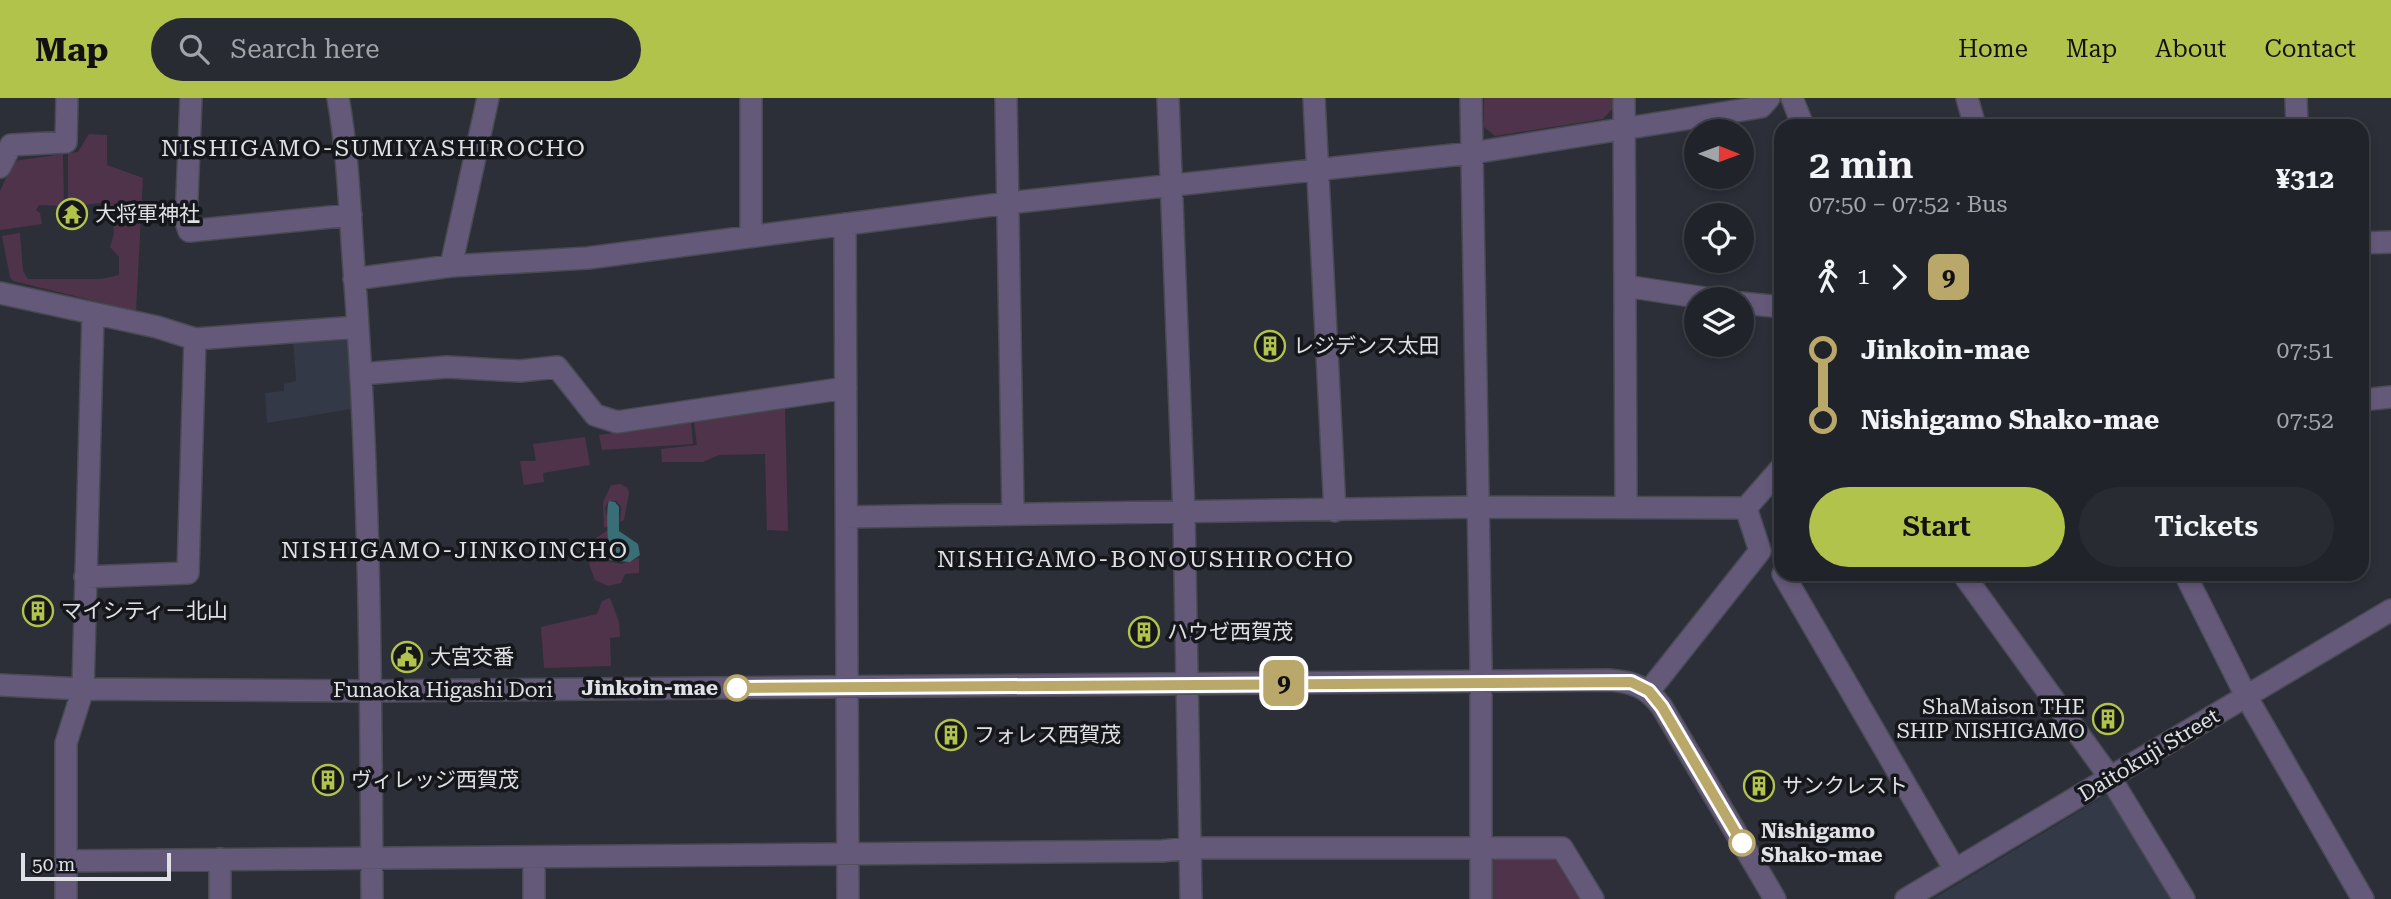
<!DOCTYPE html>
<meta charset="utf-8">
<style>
:root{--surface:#21232a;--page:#292b32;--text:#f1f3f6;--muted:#a2a4a8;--line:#3e4047;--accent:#b2c34b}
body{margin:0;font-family:"Roboto Serif","Noto Sans JP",serif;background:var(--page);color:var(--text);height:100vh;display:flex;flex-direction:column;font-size:26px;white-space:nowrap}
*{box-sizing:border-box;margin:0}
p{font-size:23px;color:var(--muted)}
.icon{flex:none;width:38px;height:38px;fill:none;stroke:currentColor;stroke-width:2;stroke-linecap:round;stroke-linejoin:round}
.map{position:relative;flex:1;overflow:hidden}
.details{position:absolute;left:1774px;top:21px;width:595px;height:462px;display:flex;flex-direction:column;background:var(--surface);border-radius:21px;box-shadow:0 4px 10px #0003,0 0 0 2px var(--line)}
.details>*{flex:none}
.badge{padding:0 14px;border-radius:10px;font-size:24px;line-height:46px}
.needle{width:46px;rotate:91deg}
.fabs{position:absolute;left:1684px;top:21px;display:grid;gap:14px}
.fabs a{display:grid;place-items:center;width:70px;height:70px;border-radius:50%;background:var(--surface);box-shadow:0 4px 10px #0003,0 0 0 2px var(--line);font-size:35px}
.scale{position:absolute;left:21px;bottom:18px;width:150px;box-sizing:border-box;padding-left:7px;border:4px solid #dfe1e6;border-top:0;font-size:19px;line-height:24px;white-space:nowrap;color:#dfe1e6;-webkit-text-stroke:5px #16171b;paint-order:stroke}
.map>.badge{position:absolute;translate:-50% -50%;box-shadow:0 0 0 4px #fff}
.legs{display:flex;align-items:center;gap:10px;height:77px;padding:0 35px;font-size:23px}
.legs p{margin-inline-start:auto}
.summary{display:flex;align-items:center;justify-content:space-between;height:119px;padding:0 35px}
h1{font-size:38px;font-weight:600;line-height:52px}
.button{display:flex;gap:14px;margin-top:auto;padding:14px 35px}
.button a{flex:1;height:80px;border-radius:42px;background:var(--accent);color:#111;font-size:28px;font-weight:600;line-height:80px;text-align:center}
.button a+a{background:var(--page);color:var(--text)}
ul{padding:0 35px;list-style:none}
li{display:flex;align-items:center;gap:24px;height:70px;font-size:26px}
li i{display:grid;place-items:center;width:10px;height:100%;margin:0 9px;background:currentColor}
li i::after{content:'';width:18px;height:18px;margin:-9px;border:5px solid;border-radius:50%;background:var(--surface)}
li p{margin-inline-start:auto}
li:first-child i{background:linear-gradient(#0000 50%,currentColor 0)}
li:last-child i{background:linear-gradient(currentColor 50%,#0000 0)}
header{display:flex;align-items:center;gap:42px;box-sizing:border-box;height:98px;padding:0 35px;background:var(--accent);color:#111}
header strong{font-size:33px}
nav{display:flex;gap:38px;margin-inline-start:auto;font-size:24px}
.search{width:490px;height:63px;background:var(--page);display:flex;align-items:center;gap:18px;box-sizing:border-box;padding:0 24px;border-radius:38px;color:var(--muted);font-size:26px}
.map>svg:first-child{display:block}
.built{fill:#343947}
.green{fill:#4f334b}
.water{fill:#396e76}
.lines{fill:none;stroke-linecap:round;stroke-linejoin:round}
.minor-casing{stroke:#494b54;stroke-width:24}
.minor{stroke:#65597a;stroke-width:21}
.line-1-casing{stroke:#fff;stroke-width:16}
.line-1{stroke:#b9a86a;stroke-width:10}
.stop-1-dot{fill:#fff;stroke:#b9a86a;stroke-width:3.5}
.labels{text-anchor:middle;stroke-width:7;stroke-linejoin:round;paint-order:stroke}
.poi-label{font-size:21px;fill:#dfe1e6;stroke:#16171b;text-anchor:start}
.stop-label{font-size:21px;font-weight:bold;fill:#dfe1e6;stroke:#16171b;text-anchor:end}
.street-label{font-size:21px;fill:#dfe1e6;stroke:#16171b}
.neighbourhood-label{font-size:23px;letter-spacing:2px;fill:#dfe1e6;stroke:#16171b}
</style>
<header>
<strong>Map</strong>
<div class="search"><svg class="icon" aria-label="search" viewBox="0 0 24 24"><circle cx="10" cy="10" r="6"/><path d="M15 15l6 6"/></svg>Search here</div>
<nav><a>Home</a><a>Map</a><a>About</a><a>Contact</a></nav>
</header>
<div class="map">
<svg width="2391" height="801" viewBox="0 0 2391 801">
<rect width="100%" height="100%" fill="#2c2f38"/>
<path class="built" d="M 338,235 L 347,242 L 351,311 L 267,325 L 265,295 L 284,293 L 284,286 L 296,283 L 293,240 Z
M 2106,697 L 2113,703 L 2171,801 L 1933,801 Z"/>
<path class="green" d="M 1484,0 L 1613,0 L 1614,9 L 1603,21 L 1495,38 L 1484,29 Z
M 89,36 L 107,37 L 107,67 L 143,80 L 136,213 L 13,183 L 10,179 L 2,138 L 20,135 L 23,173 L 28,181 L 101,181 L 119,177 L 119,159 L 110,149 L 114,135 L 110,104 L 82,107 L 82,104 L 68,104 L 68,55 L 78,54 Z
M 63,56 L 64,108 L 39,107 L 36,112 L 40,115 L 42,126 L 0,132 L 0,93 L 14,63 Z
M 785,311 L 788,433 L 767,432 L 765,356 L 719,357 L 703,364 L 662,364 L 661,351 L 697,347 L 694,324 Z
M 691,324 L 693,346 L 602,352 L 599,337 Z
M 585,339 L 590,367 L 543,375 L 544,384 L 524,387 L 520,363 L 536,363 L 533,346 Z
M 620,386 L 627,389 L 629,395 L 624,422 L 620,424 L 621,409 L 616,403 L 609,403 L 605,409 L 609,428 L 604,430 L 603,404 L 611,387 Z
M 608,432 L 607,463 L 621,466 L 639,460 L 639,475 L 625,476 L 621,485 L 608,488 L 595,482 L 589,466 L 593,442 Z
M 610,500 L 619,524 L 620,539 L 610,540 L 611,568 L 544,570 L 541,529 L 597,516 L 602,503 Z
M 1489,758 L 1555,761 L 1579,801 L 1490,801 Z"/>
<path class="water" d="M 609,403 L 615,404 L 619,409 L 619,433 L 638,446 L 640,457 L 630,464 L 608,462 C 609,448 605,411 609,403 Z"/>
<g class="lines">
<g class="minor-casing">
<path id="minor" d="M 191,0 L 186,124 L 189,133 L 351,117
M 338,0 C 349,61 350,123 355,185 C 370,390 371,596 372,801
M 751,0 L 751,137
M 1006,0 L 1013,416
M 1168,0 L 1184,415 L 1191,801
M 1314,0 L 1335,413
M 1471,0 L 1481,568 L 1481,801
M 1624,0 L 1626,408
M 1792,0 L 1803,28
M 1967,0 L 1975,28
M 2296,0 L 2297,28
M 0,69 L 11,47 L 66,44 L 67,0
M 845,126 L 848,801
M 2362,145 L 2391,144
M 451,168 L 488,0
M 354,181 L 451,168 L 588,160 L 1008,105 L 1472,55 L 1761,9 L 1769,0
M 1625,188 L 1711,201
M 0,195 L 157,229 L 195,241 L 358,229
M 1741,205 L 1782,209
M 361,276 L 447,269 L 520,273 L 557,269 L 595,317 L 617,324 L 846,290
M 2362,302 L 2391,299
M 1746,410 L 1782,369
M 847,419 L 1478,409 L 1746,410 L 1760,453 L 1649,593
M 1783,476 L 1955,772
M 1963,476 L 2111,681 L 2184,801
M 2185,476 L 2246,598 L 2363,801
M 85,479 L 188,475 L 195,241
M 0,587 L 83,591 L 372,593 L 1609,582 C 1634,584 1647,589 1662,609 L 1775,801
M 534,759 L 534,801
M 220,761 L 220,801
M 66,763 L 1162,753 L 1190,750 L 1562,750 L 1593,801
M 66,801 L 66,645 L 83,591 L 93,217
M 1906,801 L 2391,512"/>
</g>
<use href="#minor" class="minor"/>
</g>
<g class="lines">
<g class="line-1-casing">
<path id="line-1" d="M 737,590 L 1631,584 L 1649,593 L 1662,609 L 1742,745"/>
</g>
<use href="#line-1" class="line-1"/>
</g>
<defs>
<g id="temple-ring" transform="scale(1.575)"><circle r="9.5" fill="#16171b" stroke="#b2c34b" stroke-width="1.5"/><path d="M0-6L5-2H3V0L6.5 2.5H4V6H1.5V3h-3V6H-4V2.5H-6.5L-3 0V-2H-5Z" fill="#b2c34b"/></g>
<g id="building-ring" transform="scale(1.575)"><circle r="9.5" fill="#16171b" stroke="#b2c34b" stroke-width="1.5"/><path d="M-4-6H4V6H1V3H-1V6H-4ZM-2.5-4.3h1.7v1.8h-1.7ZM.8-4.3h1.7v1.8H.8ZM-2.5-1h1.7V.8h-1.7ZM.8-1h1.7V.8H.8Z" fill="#b2c34b"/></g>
<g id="civic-ring" transform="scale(1.575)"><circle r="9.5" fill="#16171b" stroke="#b2c34b" stroke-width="1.5"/><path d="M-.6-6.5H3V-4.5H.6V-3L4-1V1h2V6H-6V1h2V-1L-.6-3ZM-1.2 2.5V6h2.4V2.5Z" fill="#b2c34b"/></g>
</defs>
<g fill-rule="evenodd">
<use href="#temple-ring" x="72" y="116"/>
<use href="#building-ring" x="1270" y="248"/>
<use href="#building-ring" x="38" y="513"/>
<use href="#building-ring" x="1144" y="534"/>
<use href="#civic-ring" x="407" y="559"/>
<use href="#building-ring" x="2108" y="621"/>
<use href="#building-ring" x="951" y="637"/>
<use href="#building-ring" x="328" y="682"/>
<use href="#building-ring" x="1759" y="688"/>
</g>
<g class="stop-1-dot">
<circle cx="737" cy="590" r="12"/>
<circle cx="1742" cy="745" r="12"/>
</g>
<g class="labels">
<g class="poi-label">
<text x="95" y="123">大将軍神社</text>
<text x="1293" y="255">レジデンス太田</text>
<text x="61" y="520">マイシティ－北山</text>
<text x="1167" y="541">ハウゼ西賀茂</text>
<text x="430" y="566">大宮交番</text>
<text x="2085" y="616" text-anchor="end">ShaMaison THE<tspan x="2085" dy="24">SHIP NISHIGAMO</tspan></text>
<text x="974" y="644">フォレス西賀茂</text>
<text x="351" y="689">ヴィレッジ西賀茂</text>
<text x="1782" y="695">サンクレスト</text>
</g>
<g class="stop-label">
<text x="718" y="597">Jinkoin-mae</text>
<text x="1761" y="740" text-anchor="start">Nishigamo<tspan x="1761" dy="24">Shako-mae</tspan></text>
</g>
<g class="street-label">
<text x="443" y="599">Funaoka Higashi Dori</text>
<text transform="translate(2149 657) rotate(-31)" y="7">Daitokuji Street</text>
</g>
<g class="neighbourhood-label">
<text x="374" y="58">NISHIGAMO-SUMIYASHIROCHO</text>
<text x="455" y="460">NISHIGAMO-JINKOINCHO</text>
<text x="1146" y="469">NISHIGAMO-BONOUSHIROCHO</text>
</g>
</g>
</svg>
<div class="fabs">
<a><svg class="needle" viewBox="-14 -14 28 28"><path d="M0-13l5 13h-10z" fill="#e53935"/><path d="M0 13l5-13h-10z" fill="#a2a4a8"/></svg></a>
<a><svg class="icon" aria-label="locate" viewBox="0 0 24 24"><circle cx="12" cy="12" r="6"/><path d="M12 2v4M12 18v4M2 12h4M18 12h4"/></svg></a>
<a><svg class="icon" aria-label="layers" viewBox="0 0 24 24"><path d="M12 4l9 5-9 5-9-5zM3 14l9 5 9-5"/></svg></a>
</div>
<div class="scale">50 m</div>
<b class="badge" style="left:1284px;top:585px;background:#b9a86a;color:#111">9</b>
<section class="details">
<div class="summary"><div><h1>2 min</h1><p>07:50 – 07:52 · Bus</p></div><b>¥312</b></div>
<div class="legs"><svg class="icon" aria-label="walk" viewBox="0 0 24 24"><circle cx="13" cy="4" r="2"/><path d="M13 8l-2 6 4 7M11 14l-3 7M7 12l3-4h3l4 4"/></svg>1<svg class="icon" aria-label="forward" viewBox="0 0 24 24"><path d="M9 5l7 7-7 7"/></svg><b class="badge" style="background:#b9a86a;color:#111">9</b></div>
<ul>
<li><i style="color:#b9a86a"></i><b>Jinkoin-mae</b><p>07:51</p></li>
<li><i style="color:#b9a86a"></i><b>Nishigamo Shako-mae</b><p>07:52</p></li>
</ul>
<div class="button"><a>Start</a><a>Tickets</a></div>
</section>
</div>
